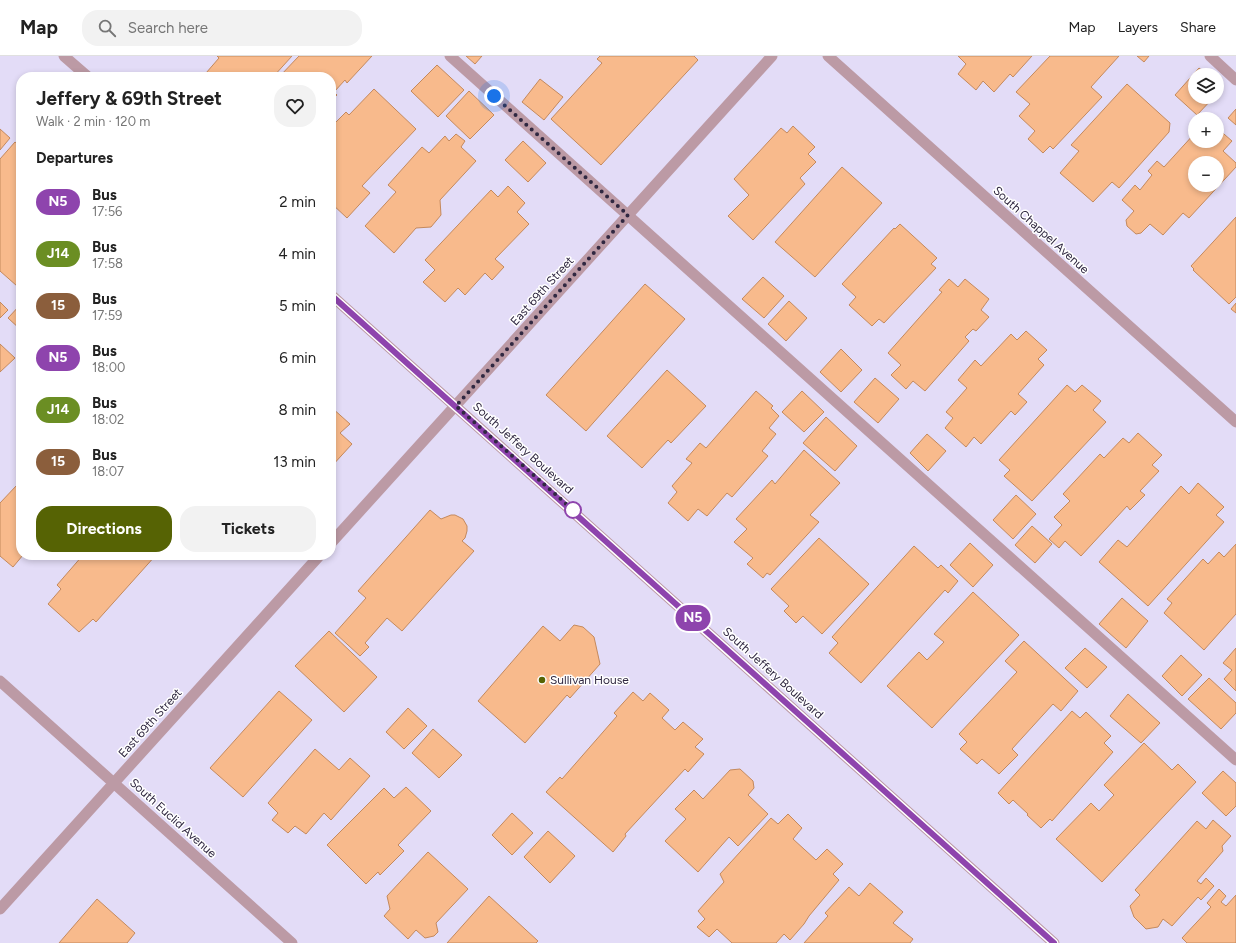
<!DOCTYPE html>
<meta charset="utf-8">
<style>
:root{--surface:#fff;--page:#f2f2f2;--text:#222;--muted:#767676;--line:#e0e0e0;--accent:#566304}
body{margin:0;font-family:Figtree,sans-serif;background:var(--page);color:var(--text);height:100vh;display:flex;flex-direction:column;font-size:15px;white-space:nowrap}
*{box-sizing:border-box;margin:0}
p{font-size:13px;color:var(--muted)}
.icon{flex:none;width:22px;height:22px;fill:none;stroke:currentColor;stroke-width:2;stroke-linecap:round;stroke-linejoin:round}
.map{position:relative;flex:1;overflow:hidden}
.details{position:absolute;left:16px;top:16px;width:320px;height:488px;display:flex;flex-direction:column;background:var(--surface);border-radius:16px;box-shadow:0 2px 6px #0003}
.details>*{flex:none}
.badge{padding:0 8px;border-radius:13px;font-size:14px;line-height:26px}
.tools{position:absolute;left:1188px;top:12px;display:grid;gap:8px}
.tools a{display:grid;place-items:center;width:36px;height:36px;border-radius:50%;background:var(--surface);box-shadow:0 2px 6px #0003;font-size:20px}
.you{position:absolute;width:20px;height:20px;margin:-10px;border:3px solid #fff;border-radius:50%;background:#1a73e8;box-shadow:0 0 0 6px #1a73e833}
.map>.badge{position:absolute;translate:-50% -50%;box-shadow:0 0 0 2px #fff}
h2{padding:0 20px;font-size:15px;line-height:36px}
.round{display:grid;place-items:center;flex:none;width:42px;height:42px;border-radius:16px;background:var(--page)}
.headline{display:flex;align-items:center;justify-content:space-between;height:68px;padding:0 20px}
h1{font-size:19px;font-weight:700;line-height:30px}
.button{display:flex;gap:8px;margin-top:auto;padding:8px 20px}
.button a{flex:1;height:46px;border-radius:16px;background:var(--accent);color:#fff;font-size:16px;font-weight:700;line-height:46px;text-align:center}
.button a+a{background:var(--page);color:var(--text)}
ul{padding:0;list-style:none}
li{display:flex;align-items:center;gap:12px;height:52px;padding:0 20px}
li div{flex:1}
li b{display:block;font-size:15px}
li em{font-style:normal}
li .badge{min-width:44px;font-weight:700;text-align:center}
header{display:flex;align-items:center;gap:24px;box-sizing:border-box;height:56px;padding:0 20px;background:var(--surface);border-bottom:1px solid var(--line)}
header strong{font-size:19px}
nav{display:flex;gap:22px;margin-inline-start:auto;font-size:14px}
.search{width:280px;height:36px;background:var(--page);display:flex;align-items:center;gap:10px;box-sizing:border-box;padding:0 14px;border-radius:16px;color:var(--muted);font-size:15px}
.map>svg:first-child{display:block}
.building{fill:#f8ba8c;stroke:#c4895d;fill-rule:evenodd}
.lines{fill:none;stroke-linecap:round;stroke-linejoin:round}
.service{stroke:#bc9aa5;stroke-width:11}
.minor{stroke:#bc9aa5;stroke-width:11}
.tertiary{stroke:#bc9aa5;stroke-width:11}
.line-casing{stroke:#fff;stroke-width:9}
.line{stroke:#8e44ad;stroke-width:6}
.walk{stroke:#302841;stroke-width:4;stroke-dasharray:0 7.2}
.stop-dot{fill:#fff;stroke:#8e44ad;stroke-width:2}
.poi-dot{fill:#566304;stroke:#fff;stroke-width:1.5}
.labels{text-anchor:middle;stroke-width:3;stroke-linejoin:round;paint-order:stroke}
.street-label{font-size:12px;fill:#302841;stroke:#fff}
.poi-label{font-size:12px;fill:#302841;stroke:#fff;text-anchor:start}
</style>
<header>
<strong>Map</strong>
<div class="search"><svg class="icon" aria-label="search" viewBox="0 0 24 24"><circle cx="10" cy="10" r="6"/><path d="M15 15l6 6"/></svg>Search here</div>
<nav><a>Map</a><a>Layers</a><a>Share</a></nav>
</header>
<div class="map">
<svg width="1236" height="887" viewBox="0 0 1236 887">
<rect width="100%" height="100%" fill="#e3dcf7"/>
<path class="building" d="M 217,0 L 292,0 L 273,21 L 210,21 L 206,17 L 219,2 Z
M 299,0 L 372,0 L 347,27 L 345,24 L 334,36 L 337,39 L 331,45 L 331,21 L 279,21 Z
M 466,0 L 482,0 L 475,8 Z
M 600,0 L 694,0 L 698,4 L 601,109 L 551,63 L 602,7 L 597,3 Z
M 958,0 L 1032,0 L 1013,21 L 1010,18 L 994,36 L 983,25 L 976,34 L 958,18 L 966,8 Z
M 1050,0 L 1119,0 L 1091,31 L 1102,41 L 1053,93 L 1050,90 L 1043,97 L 1028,83 L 1035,75 L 1019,60 L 1030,48 L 1016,36 Z
M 1137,0 L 1149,0 L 1144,6 Z
M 437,9 L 464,34 L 438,61 L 411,35 Z
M 1199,12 L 1208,19 L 1195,19 L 1195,41 L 1214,41 L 1197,59 L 1175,39 Z
M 540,23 L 563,41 L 544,64 L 522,46 Z
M 1217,27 L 1222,32 L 1217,38 Z
M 1127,28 L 1170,67 L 1169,76 L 1119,132 L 1112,126 L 1093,146 L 1060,117 L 1079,95 L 1071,89 Z
M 374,33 L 416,73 L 362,130 L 370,137 L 347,162 L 331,147 L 331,71 L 346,56 L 349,59 Z
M 469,35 L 494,59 L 470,83 L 446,60 Z
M 1236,53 L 1236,69 L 1228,62 Z
M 793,70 L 815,91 L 808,98 L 816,106 L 800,122 L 805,128 L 753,184 L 728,160 L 749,139 L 734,123 L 781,72 L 787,77 Z
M 1217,72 L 1232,85 L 1223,95 L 1236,107 L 1236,111 L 1189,162 L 1183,157 L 1163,179 L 1150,168 L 1141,177 L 1136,178 L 1127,170 L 1126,164 L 1134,155 L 1122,144 L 1135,129 L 1140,134 L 1152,119 L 1148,115 L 1157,105 L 1164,111 L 1195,77 L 1195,85 L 1217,85 ZM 1195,107 L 1217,107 L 1217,129 L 1195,129 Z
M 0,73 L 10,82 L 0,94 Z
M 456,78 L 465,85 L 461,91 L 476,105 L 440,144 L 441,159 L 431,171 L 416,172 L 394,197 L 365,170 L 396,136 L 388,129 L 422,91 L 429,97 L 445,80 L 449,85 Z
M 523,85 L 546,107 L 528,126 L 505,104 Z
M 15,86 L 21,91 L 21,225 L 17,230 L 0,215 L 0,103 Z
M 842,111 L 882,147 L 815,221 L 775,186 Z
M 508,130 L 525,147 L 517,156 L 529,168 L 495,203 L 504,211 L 492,224 L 485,217 L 465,239 L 458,232 L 445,246 L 423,226 L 435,214 L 425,204 L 491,134 L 498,141 Z
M 1236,161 L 1236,241 L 1229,248 L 1193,214 L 1194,213 L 1191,210 Z
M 900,168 L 937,202 L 931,208 L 936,212 L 884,267 L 879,263 L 872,270 L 849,249 L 856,241 L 842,228 L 894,172 L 895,173 Z
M 763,221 L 784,240 L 764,262 L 742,243 Z
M 949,223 L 958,231 L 965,223 L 989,243 L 981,254 L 989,261 L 976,275 L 973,273 L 965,281 L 969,285 L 925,335 L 913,325 L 906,333 L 891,319 L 901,309 L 888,297 L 942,236 L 939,234 Z
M 645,228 L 685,263 L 586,375 L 546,339 Z
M 789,245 L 807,262 L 786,285 L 768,268 Z
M 0,246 L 8,254 L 0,262 Z
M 1236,247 L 1236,257 L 1231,253 Z
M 21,248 L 21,274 L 8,262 Z
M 1026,275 L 1047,294 L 1038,303 L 1044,309 L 1018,338 L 1027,346 L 1015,359 L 1011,355 L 981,388 L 974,381 L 966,391 L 945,372 L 953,362 L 946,356 L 967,332 L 958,324 L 975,304 L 981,310 L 1011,278 L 1017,284 Z
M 0,288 L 15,302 L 0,316 Z
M 841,293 L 862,314 L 841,336 L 820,316 Z
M 667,314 L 706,350 L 671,387 L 668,384 L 642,412 L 607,380 Z
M 875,322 L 899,343 L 878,367 L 854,346 Z
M 1067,329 L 1075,336 L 1082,329 L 1101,345 L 1093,354 L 1106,366 L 1032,445 L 1004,420 L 1010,414 L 999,404 Z
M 756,335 L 773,350 L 771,352 L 779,360 L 769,372 L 776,378 L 762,395 L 768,400 L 732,441 L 727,437 L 707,460 L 698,453 L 688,465 L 668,447 L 677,436 L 672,430 L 692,407 L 686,403 L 700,387 L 706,392 Z
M 802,335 L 824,356 L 804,376 L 782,356 Z
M 331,351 L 350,368 L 340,377 L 352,388 L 331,411 Z
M 826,361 L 857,390 L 835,415 L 803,387 Z
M 1138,377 L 1162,399 L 1152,409 L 1159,415 L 1140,435 L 1145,439 L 1130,454 L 1127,450 L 1081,500 L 1065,485 L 1059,492 L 1049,483 L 1062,469 L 1054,461 L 1070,445 L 1063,438 L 1100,398 L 1104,402 L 1123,382 L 1129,387 Z
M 927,378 L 946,395 L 928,415 L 910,397 Z
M 804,394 L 840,427 L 810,459 L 819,466 L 770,519 L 767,517 L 763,522 L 747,508 L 753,502 L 734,486 L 747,473 L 736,463 L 772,424 L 775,428 Z
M 1198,427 L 1224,451 L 1216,459 L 1224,466 L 1148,550 L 1099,506 L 1118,484 L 1127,491 L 1181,430 L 1189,438 Z
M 17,429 L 21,433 L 21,499 L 23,499 L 13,511 L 0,500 L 0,447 Z
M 1016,439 L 1036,458 L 1013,483 L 993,464 Z
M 430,454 L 441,463 L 451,459 L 455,459 L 463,463 L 467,470 L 467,475 L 465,482 L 462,485 L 474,495 L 402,575 L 387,562 L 365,587 L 369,591 L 360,600 L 335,577 L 366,542 L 358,535 Z
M 1032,470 L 1052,488 L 1035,507 L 1015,489 Z
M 819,482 L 869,528 L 822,578 L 803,560 L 796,567 L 784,555 L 789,550 L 771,533 Z
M 970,487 L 993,509 L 973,531 L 950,509 Z
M 1236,488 L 1236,558 L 1204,594 L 1164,557 L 1172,547 L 1167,543 L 1203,503 L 1208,508 L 1219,496 L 1224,501 Z
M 914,490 L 938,512 L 941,509 L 958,525 L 948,537 L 945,534 L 861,627 L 829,597 L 838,587 L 832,581 Z
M 83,499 L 156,499 L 96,566 L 93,563 L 79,576 L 48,548 L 61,533 L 57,529 Z
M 973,536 L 1019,579 L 932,672 L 887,630 L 919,596 L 927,604 L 944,586 L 934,578 Z
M 1122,542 L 1148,565 L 1126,592 L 1099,568 Z
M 574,569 L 583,571 L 594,581 L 600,608 L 570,642 L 567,639 L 525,687 L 478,645 L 543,570 L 560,585 Z
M 329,575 L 377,621 L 344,656 L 295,610 Z
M 1024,585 L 1078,635 L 1061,655 L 1053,648 L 1012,693 L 1018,699 L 999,718 L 982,703 L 977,708 L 960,693 L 967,686 L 959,678 L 1017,616 L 1005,605 Z
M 1085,592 L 1107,611 L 1087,632 L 1065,612 Z
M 1236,592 L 1236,635 L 1224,623 L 1232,614 L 1223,607 Z
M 1181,599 L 1202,619 L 1182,640 L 1162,620 Z
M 1209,622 L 1236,647 L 1236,657 L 1221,673 L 1188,643 Z
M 279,635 L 312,664 L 243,741 L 210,712 Z
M 633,636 L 643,645 L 650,637 L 669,654 L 662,662 L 675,674 L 683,666 L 703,683 L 695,691 L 704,698 L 688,716 L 685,713 L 625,778 L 626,780 L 613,796 L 546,736 L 560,721 L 562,723 L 617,660 L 614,657 Z
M 1128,638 L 1160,667 L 1141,687 L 1110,660 Z
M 408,652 L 427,670 L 404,693 L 386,676 Z
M 1072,655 L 1080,662 L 1086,656 L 1111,680 L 1104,687 L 1113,696 L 1052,765 L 1050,763 L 1041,772 L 1027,759 L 1028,758 L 1013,744 L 1009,748 L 998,737 Z
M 433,673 L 462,699 L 439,722 L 412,697 Z
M 1144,687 L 1172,714 L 1178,708 L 1196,726 L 1102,826 L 1056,783 L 1091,747 L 1099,755 L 1114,739 L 1104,729 Z
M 315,693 L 339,714 L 350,702 L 370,720 L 331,764 L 324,757 L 306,778 L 295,770 L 288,777 L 272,764 L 278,757 L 268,747 Z
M 740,713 L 753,725 L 754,732 L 748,739 L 768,758 L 738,790 L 729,781 L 698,816 L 665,785 L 686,763 L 675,753 L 694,734 L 703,743 L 730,714 Z
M 1223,715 L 1236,727 L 1236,750 L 1226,760 L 1202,737 Z
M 406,731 L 431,755 L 398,789 L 404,795 L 380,819 L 378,816 L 366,828 L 327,789 L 384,732 L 394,742 Z
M 512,757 L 533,777 L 512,799 L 492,779 Z
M 788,758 L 802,772 L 793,783 L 816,804 L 827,793 L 843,808 L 833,818 L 839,824 L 809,860 L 804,868 L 790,884 L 784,878 L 776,887 L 732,887 L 717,873 L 709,881 L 697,871 L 705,863 L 698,855 L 724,826 L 720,818 L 771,762 L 778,768 Z
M 1213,764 L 1231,780 L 1222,790 L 1223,795 L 1197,825 L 1201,828 L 1206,822 L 1214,830 L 1201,844 L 1198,841 L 1172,870 L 1163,863 L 1158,871 L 1146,873 L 1134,861 L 1130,850 L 1140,839 L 1135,834 L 1197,765 L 1206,773 Z
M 548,775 L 575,800 L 550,827 L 524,801 Z
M 428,796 L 468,833 L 436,867 L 438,876 L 434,880 L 425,882 L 416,874 L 408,883 L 384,860 L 390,853 L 387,840 Z
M 870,827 L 903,856 L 893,867 L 913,883 L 910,887 L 804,887 L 828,860 L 825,857 L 849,831 L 859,840 Z
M 1219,833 L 1226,840 L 1221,846 L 1226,850 L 1236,839 L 1236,887 L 1187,887 L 1182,882 L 1211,851 L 1207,847 Z
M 489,840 L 538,885 L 536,887 L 447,887 Z
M 97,843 L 135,877 L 127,887 L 59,887 Z"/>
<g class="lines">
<path class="service" d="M 450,0 L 1236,704
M 1210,0 L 1236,24"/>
<path class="minor" d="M 828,0 L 1236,366
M 331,487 L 772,0
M 0,625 L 292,887
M 0,853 L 320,499"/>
<path class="tertiary" d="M 64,0 L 88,21
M 331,239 L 1054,887"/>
</g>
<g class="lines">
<g class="line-casing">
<path id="line" d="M 331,239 L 1054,887"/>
</g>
<use href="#line" class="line"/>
<path class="walk" d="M 494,40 L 628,159 L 456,350 L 573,454"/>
</g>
<circle class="stop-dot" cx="573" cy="454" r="8"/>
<circle class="poi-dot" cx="542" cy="624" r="4"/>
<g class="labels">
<g class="street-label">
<text transform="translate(1041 174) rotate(42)" y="4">South Chappel Avenue</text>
<text transform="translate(542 235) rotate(-48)" y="4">East 69th Street</text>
<text transform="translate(523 392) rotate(42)" y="4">South Jeffery Boulevard</text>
<text transform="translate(773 617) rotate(42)" y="4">South Jeffery Boulevard</text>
<text transform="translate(150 667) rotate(-48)" y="4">East 69th Street</text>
<text transform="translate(173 762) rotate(42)" y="4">South Euclid Avenue</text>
</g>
<g class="poi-label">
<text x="550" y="628">Sullivan House</text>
</g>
</g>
</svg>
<div class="tools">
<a><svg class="icon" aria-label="layers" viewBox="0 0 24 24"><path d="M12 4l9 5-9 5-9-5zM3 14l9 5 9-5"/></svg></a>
<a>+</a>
<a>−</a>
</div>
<div class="you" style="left:494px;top:40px"></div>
<b class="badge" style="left:693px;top:562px;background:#8e44ad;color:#fff">N5</b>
<section class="details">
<div class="headline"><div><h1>Jeffery &amp; 69th Street</h1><p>Walk · 2 min · 120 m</p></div><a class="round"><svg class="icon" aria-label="heart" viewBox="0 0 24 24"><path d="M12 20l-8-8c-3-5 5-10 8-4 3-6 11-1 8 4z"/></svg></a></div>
<h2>Departures</h2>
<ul>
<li><span class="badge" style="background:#8e44ad;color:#fff">N5</span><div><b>Bus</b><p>17:56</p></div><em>2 min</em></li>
<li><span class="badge" style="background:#6b8e23;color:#fff">J14</span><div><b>Bus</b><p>17:58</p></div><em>4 min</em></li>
<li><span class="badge" style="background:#8b5e3c;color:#fff">15</span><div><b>Bus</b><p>17:59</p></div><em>5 min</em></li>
<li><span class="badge" style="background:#8e44ad;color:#fff">N5</span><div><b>Bus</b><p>18:00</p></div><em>6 min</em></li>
<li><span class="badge" style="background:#6b8e23;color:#fff">J14</span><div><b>Bus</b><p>18:02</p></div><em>8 min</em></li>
<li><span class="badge" style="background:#8b5e3c;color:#fff">15</span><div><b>Bus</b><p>18:07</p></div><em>13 min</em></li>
</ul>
<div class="button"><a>Directions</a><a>Tickets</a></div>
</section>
</div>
